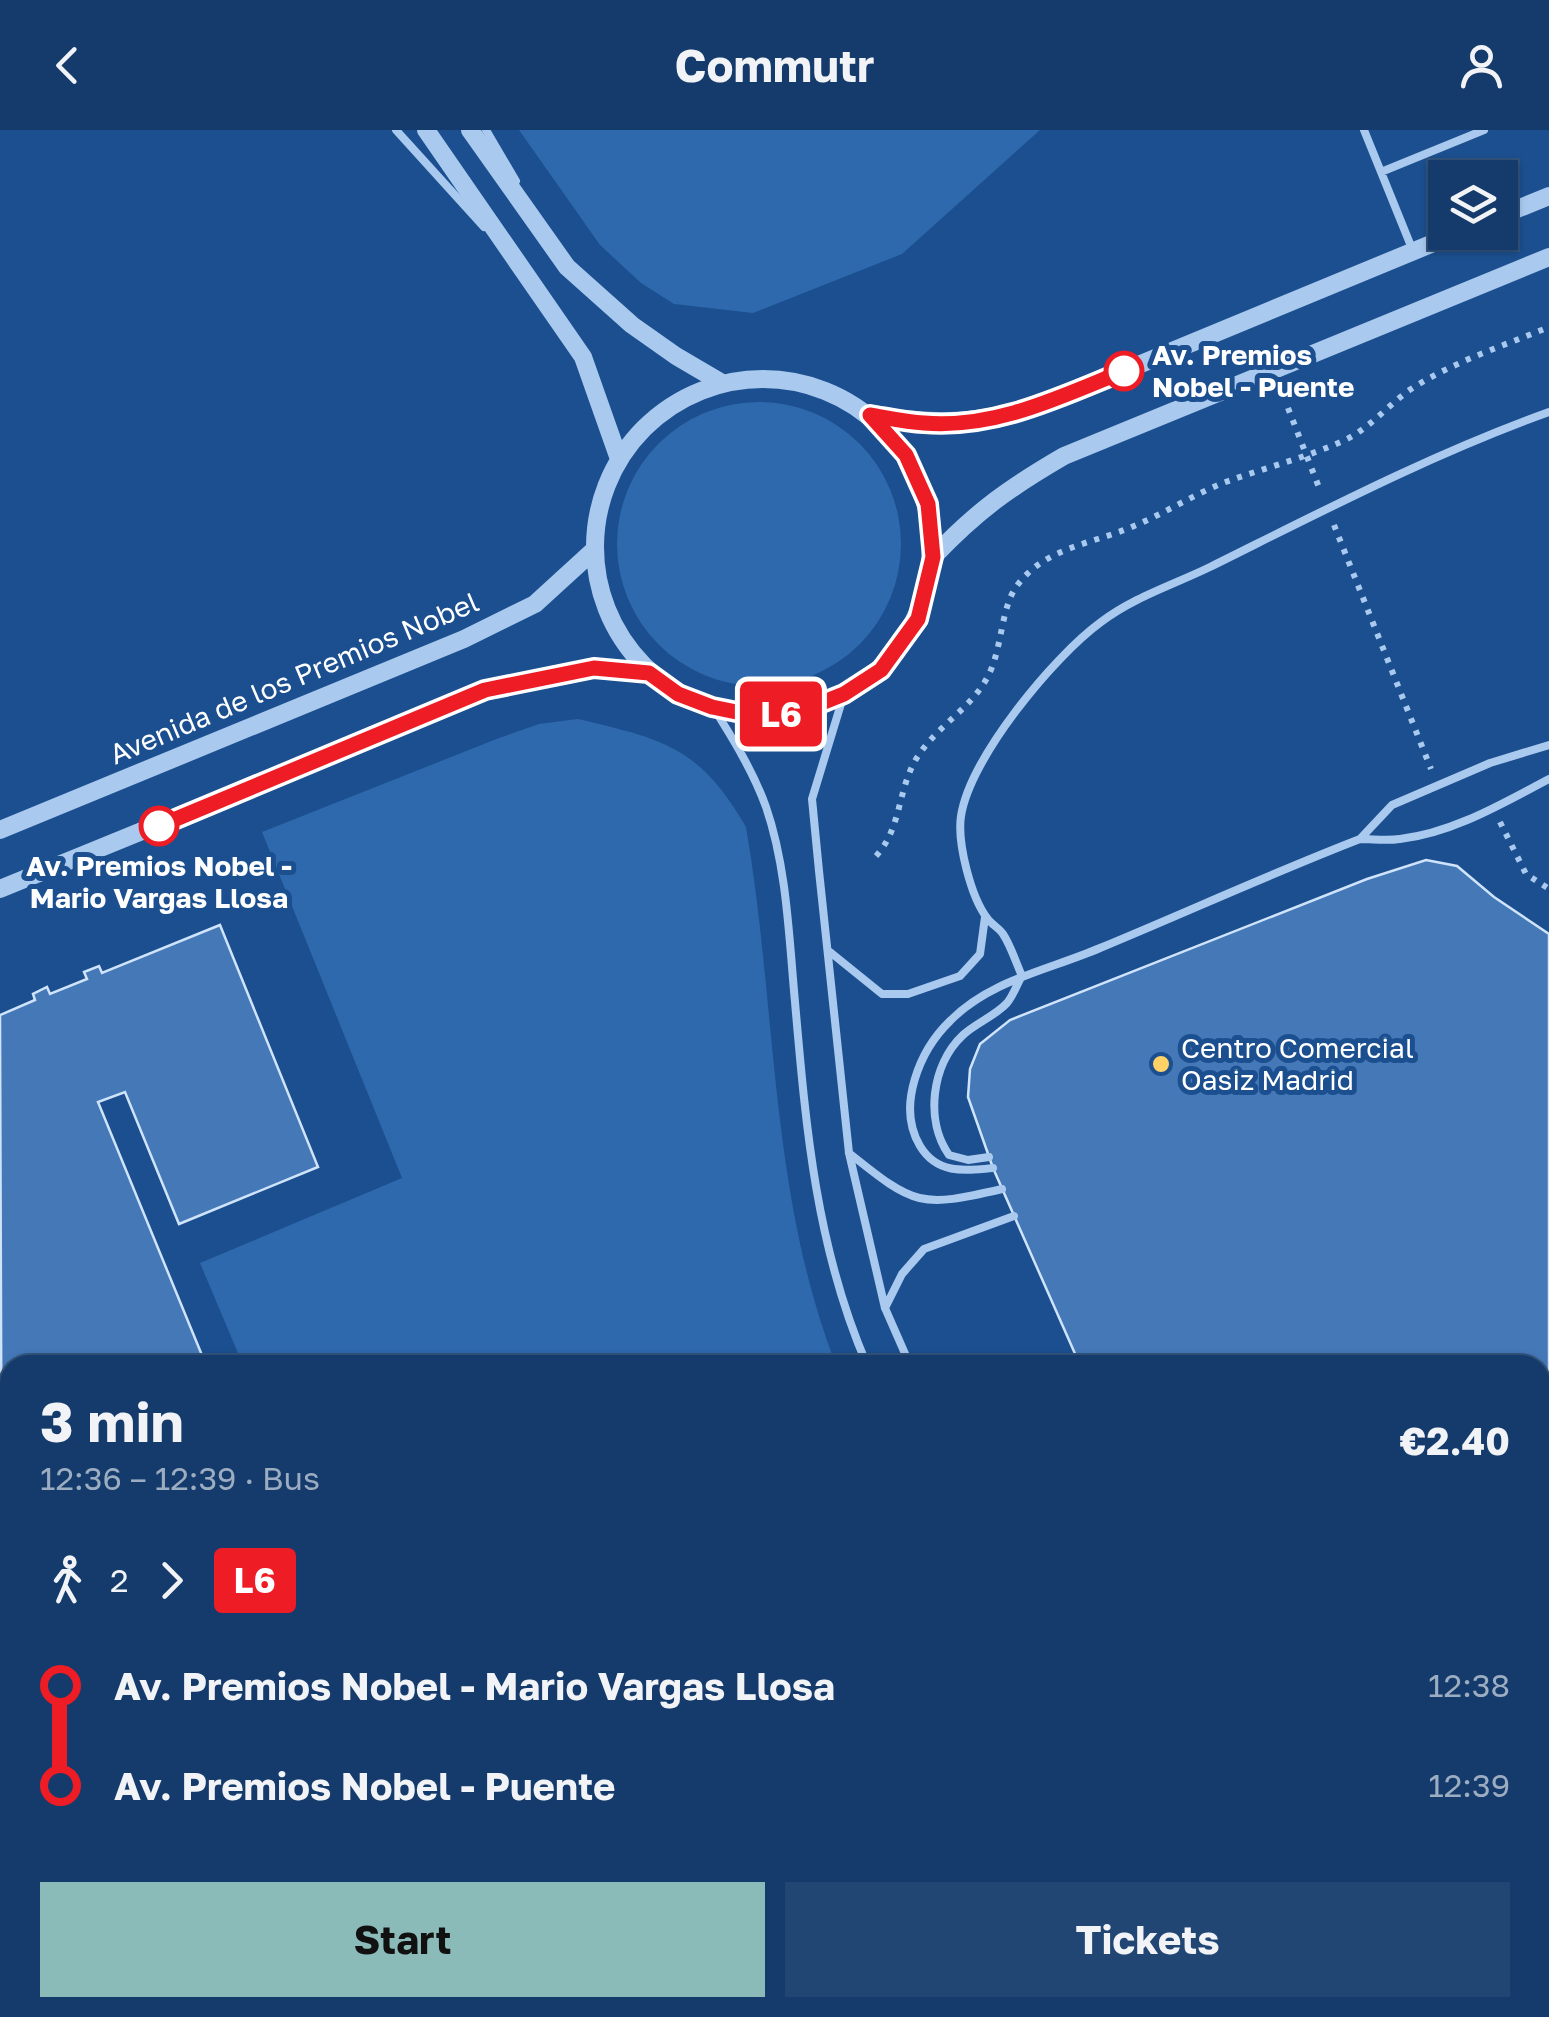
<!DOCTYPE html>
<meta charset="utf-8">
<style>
:root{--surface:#143b6b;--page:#214673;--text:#f1f3f6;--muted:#9dadc1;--line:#33557e;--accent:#8bbbb9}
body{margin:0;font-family:"Golos Text",sans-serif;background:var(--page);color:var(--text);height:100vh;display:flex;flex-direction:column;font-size:38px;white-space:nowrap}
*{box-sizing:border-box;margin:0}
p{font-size:32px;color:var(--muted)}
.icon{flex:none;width:55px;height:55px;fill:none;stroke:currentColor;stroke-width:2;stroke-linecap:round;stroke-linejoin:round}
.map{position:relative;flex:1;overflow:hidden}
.details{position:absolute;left:0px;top:1225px;width:1550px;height:662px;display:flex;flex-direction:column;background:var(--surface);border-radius:30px 30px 0 0;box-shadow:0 2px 8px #0004,0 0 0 2px var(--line)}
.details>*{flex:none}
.badge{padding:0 20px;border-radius:8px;font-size:35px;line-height:65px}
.fabs{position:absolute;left:1428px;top:30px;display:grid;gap:20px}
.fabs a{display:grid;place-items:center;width:90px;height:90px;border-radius:0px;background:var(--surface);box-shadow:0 2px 8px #0004,0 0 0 2px var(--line);font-size:50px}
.map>.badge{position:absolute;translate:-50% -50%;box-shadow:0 0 0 5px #fff}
.legs{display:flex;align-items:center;gap:15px;height:110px;padding:0 40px;font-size:32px}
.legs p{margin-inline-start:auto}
.head{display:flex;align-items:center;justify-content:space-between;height:170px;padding:0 40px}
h1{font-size:55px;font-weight:700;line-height:75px}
.primary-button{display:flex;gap:20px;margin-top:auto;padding:20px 40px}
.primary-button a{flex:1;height:115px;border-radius:0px;background:var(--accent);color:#111;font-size:40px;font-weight:700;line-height:115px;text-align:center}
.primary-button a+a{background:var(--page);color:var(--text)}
ul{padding:0 40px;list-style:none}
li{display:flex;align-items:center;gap:35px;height:100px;font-size:38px}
li i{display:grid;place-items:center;width:15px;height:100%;margin:0 12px;background:currentColor}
li i::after{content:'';width:25px;height:25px;margin:-12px;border:8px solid;border-radius:50%;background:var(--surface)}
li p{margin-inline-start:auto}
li:first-child i{background:linear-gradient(#0000 50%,currentColor 0)}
li:last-child i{background:linear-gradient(currentColor 50%,#0000 0)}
header{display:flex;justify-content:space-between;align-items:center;height:130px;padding:0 40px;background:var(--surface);font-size:45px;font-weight:700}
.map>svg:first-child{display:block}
.green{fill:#2e69ad}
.building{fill:#4478b7;stroke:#cfe3fa;stroke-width:2.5}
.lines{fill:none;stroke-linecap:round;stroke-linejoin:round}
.path{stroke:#a9c9ee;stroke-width:6;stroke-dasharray:5 8;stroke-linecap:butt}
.service{stroke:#a9c9ee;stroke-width:8}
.tertiary{stroke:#a9c9ee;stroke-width:18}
.line-1-casing{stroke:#fff;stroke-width:22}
.line-1{stroke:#ee1c25;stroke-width:15}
.stop-1-dot{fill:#fff;stroke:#ee1c25;stroke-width:5}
.poi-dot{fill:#ffd166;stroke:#1b4f8f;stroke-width:4}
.labels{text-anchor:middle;stroke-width:10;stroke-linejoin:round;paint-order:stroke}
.stop-label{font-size:28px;font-weight:bold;fill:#fff;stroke:#1b4f8f;text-anchor:start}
.street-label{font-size:28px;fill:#fff;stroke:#1b4f8f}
.poi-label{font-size:28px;fill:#fff;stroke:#1b4f8f;text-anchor:start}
</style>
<header><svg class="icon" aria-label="back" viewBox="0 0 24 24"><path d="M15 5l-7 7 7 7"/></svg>Commutr<svg class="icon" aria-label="person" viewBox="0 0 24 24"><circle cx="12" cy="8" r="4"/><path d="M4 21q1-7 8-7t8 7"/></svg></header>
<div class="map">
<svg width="1549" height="1887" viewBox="0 0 1549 1887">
<rect width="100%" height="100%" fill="#1b4f8f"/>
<path class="green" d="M 519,0 L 1040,0 L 902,124 L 753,183 L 674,174 L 641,153 L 600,115 Z
M617 414a142 142 0 1 1 284 0a142 142 0 1 1-284 0Z
M 578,589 C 663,609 700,617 746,697 C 777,876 769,1063 836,1235 L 243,1235 L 200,1133 L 402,1048 L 262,702 L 499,608 L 539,594 Z
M 1540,1840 L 1549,1845 L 1549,1887 L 0,1887 L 0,1862 L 10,1843 L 10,1878 L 1540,1878 Z"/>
<path class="building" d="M 1426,730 L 1457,736 L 1494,767 L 1549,804 L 1549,1561 L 1540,1565 L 1540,1235 L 1080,1235 L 993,1038 L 968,967 L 970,939 L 980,914 L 1010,890 L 1367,749 Z
M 220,795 L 318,1037 L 179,1094 L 125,962 L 98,972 L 206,1235 L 10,1235 L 10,1476 L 2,1480 L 0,885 L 35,870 L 33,864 L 47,857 L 50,864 L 87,849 L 84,842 L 99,836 L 102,843 Z"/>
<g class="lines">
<path class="path" d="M 1288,278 L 1320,360
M 1334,395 L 1431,639
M 1500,692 L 1526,744 L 1549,759
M 876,726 C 903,697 897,655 920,623 C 940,594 974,576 989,544 C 1002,518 1001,479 1016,457 C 1044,417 1093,414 1134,396 C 1165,383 1193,365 1223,353 C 1263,338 1306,328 1345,310 C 1370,298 1388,275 1411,259 C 1453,232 1503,216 1549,197"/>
<path class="service" d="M 396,0 L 484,97
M 486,0 L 516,51
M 1364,0 L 1413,121
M 1381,42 L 1484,0
M 844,564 L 812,669 L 819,741 L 849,1023 L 885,1178 L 910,1235
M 713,577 C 733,609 753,641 766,677 C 787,738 789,808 795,872 C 806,998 816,1117 867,1235
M 1360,709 C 1373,709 1387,711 1400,709 C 1453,703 1503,673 1549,649
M 830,822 L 882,864 L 908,864 L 960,846 L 980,824 L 985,787
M 1022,846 C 1016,833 1011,816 1003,804 C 999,798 991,794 987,788 C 971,767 957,713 961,686 C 970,628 1053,527 1101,492 C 1134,467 1173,455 1210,437 C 1321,382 1432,324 1549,282
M 849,1023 C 915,1076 920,1078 1002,1059
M 989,1027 L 968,1030 L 949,1025 C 925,991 931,935 963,905 C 976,893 995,886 1007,873 C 1013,866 1017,854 1022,846
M 993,1038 C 963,1041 937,1044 920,1016 C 896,976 920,920 950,891 C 990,850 1049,840 1100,818 C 1187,782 1272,743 1360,709 L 1392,675 L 1490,633 L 1549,615
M 885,1178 L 902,1144 L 924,1119 L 1014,1086
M 1540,1796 L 1549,1801"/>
<path class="tertiary" d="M 426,0 L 583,227 L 619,329
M 470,0 L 567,137 L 632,195 L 676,226 L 722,253
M 1500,86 L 1549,66
M595 417a168 168 0 1 1 336 0a168 168 0 1 1-336 0Z
M 870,285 C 941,295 975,294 1044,274 L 1460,102
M 933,427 C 978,380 1009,358 1064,326 L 1549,127
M 0,700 L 464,509 L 535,474 L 593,421
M 0,759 L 485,561 L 594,538 L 649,543"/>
</g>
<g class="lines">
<g class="line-1-casing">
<path id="line-1" d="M 159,696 L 485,560 L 594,538 L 649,543 L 678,564 L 712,577 L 766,588 L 804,580 L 844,564 L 881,540 L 918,489 L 933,427 L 928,374 L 906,325 L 870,285 C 888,288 906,292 924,293 C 995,299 1060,267 1124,241"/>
</g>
<use href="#line-1" class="line-1"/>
</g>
<g class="stop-1-dot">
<circle cx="1124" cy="241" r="18"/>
<circle cx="159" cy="696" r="18"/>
</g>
<circle class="poi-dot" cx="1161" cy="934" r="10"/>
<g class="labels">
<g class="stop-label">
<text x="1152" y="235">Av. Premios<tspan x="1152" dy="32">Nobel - Puente</tspan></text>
<text x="159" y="746" text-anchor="middle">Av. Premios Nobel -<tspan x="159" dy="32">Mario Vargas Llosa</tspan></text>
</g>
<g class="street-label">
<text transform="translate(294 548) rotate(-23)" y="10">Avenida de los Premios Nobel</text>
</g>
<g class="poi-label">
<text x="1181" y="928">Centro Comercial<tspan x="1181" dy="32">Oasiz Madrid</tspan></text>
</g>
</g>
</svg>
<div class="fabs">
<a><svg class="icon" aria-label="layers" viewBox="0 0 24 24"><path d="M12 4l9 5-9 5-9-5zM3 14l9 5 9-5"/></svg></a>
</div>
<b class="badge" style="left:781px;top:584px;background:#ee1c25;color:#fff">L6</b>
<section class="details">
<div class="head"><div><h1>3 min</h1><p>12:36 – 12:39 · Bus</p></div><b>€2.40</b></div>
<div class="legs"><svg class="icon" aria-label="walk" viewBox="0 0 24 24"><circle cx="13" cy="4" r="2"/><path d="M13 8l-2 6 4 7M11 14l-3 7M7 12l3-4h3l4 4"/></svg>2<svg class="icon" aria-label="forward" viewBox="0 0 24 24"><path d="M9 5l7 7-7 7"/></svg><b class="badge" style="background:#ee1c25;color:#fff">L6</b></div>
<ul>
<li><i style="color:#ee1c25"></i><b>Av. Premios Nobel - Mario Vargas Llosa</b><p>12:38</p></li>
<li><i style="color:#ee1c25"></i><b>Av. Premios Nobel - Puente</b><p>12:39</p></li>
</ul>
<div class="primary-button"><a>Start</a><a>Tickets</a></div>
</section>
</div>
